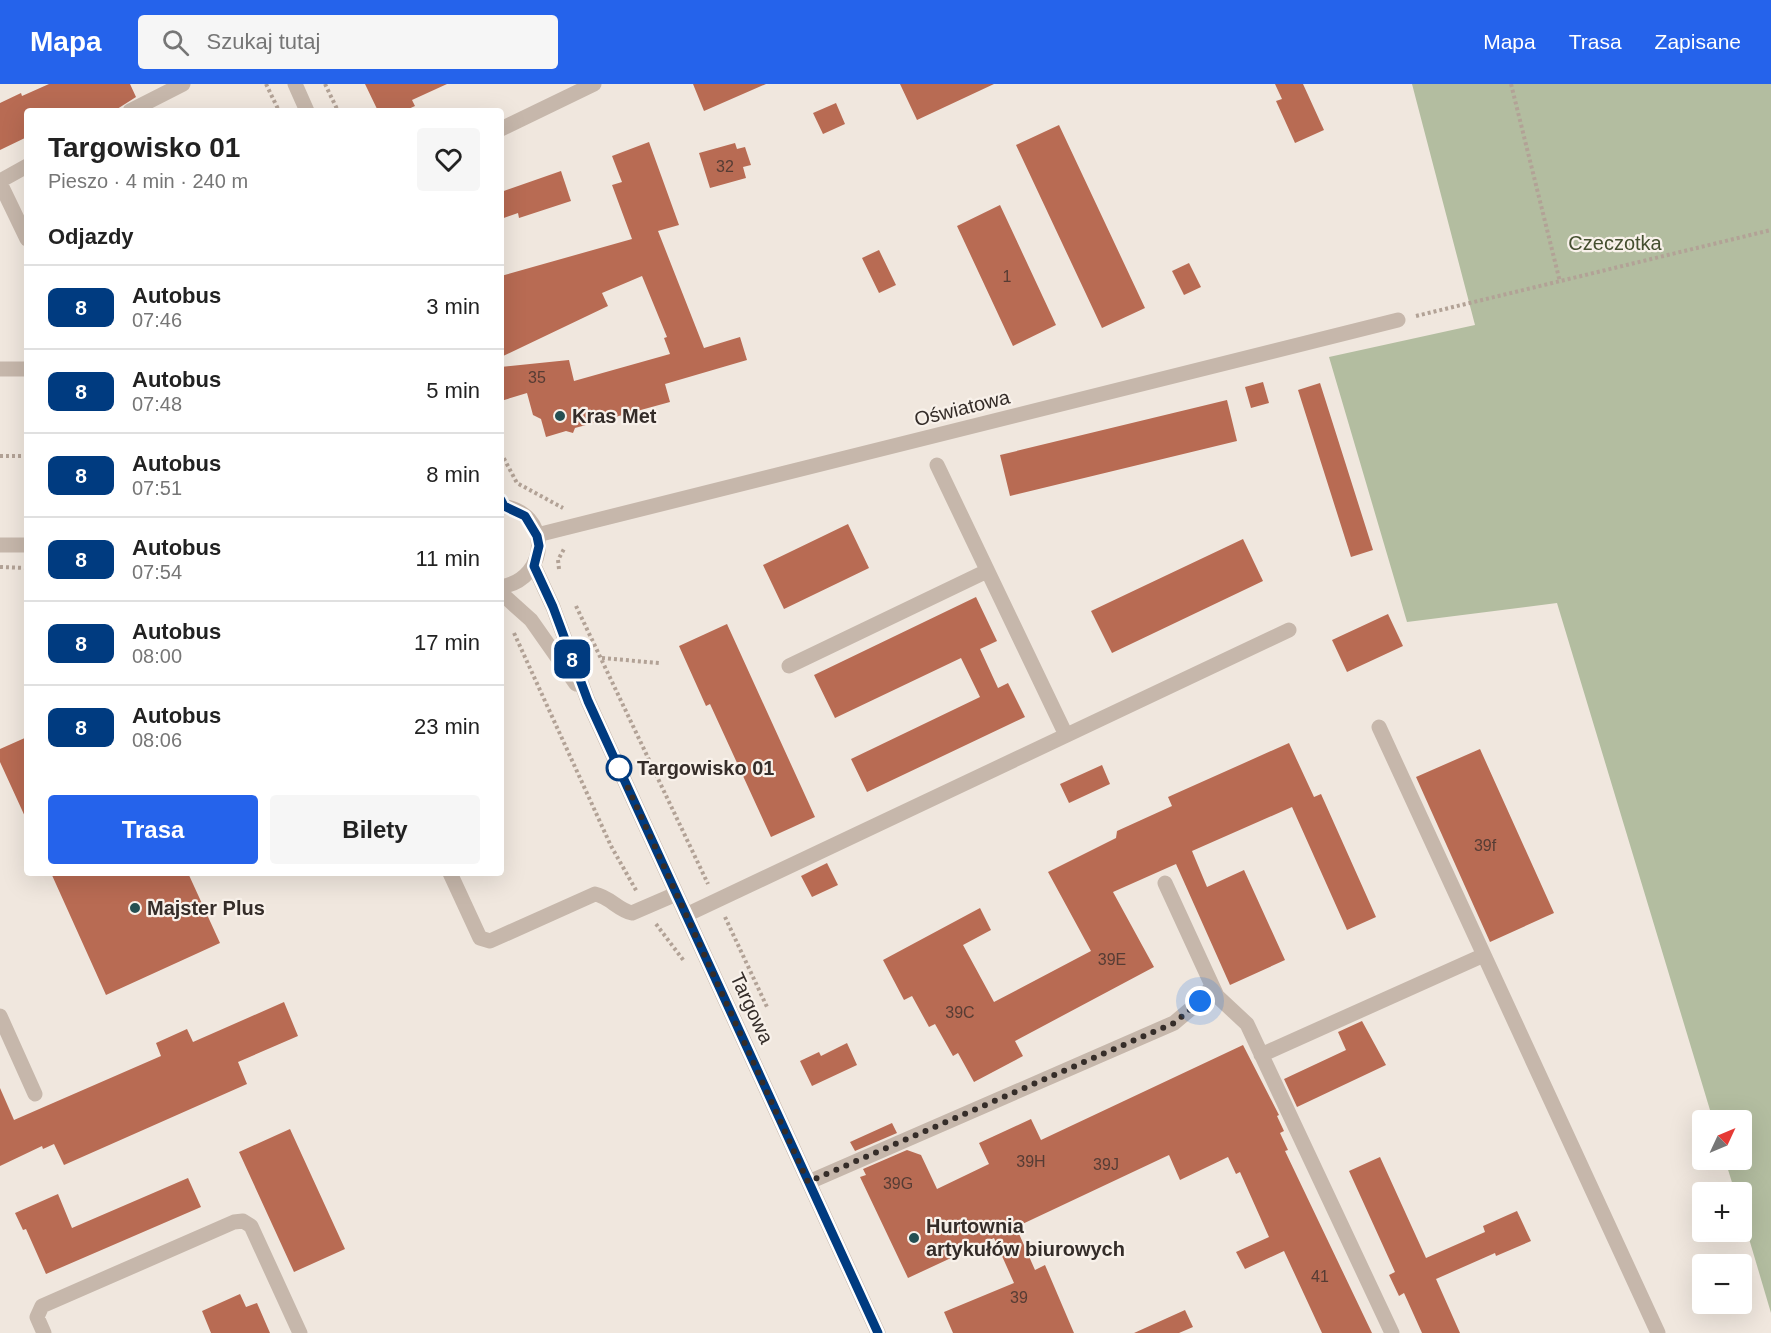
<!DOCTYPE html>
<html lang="pl">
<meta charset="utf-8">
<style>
:root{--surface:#fff;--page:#f6f6f6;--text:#222;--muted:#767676;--line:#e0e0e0;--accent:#2563eb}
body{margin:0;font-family:Helvetica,sans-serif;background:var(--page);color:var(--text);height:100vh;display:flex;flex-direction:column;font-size:22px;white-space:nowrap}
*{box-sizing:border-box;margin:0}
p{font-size:20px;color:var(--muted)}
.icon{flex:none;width:33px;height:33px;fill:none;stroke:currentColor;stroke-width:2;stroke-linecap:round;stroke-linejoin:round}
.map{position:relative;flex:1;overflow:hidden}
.details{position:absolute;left:24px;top:24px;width:480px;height:768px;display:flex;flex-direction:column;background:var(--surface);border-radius:6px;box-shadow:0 6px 24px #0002}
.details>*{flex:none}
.badge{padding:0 12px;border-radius:9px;font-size:21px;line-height:39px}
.needle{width:39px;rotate:46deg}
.fabs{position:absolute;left:1692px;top:1026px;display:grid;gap:12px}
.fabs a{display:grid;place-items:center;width:60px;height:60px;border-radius:6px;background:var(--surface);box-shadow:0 6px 24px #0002;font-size:30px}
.you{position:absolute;width:30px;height:30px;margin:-15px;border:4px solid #fff;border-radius:50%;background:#1a73e8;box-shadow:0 0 0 9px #1a73e833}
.map>.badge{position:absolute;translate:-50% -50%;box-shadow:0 0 0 3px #fff}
h2{padding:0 24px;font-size:22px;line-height:54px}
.round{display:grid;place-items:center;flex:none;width:63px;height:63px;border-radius:6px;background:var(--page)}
.summary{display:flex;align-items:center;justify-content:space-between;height:102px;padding:0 24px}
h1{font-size:28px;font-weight:800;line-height:45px}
.primary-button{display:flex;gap:12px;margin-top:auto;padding:12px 24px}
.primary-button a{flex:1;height:69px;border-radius:6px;background:var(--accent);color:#fff;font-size:24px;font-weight:800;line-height:69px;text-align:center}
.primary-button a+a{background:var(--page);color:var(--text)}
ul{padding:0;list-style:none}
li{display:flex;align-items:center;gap:18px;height:84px;padding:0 24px;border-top:2px solid var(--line)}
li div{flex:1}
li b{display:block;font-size:22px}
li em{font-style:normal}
li .badge{min-width:66px;font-weight:700;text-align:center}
header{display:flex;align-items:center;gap:36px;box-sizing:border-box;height:84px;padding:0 30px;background:var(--accent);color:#fff}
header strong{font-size:28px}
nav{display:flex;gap:33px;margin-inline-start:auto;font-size:21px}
.search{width:420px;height:54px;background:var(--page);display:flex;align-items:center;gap:15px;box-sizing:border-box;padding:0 21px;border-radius:6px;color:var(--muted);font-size:22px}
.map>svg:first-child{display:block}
.green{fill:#b3bda0}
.building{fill:#b86b53}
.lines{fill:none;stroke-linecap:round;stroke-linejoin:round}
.path{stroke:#b2a296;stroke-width:4;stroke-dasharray:3 3;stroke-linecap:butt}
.minor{stroke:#c6b7ab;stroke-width:15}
.line-casing{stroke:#fff;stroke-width:14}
.line{stroke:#003b80;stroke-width:9}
.walk{stroke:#352d29;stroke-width:6;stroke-dasharray:0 10.8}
.poi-dot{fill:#244f52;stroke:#f8f1ea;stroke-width:2}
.stop-dot{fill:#fff;stroke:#003b80;stroke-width:3}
.labels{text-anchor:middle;stroke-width:4.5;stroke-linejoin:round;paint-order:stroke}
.number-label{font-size:16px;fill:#563c34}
.park-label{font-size:20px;fill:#455030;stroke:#f8f1ea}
.street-label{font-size:20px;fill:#352d29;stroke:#f8f1ea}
.poi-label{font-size:20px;font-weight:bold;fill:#352d29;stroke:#f8f1ea;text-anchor:start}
.stop-label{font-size:20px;font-weight:bold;fill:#352d29;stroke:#f8f1ea;text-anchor:start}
</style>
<header>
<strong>Mapa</strong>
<div class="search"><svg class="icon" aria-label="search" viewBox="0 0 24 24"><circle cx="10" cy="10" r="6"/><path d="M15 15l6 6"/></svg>Szukaj tutaj</div>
<nav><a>Mapa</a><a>Trasa</a><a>Zapisane</a></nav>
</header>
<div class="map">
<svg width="1771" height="1249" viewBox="0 0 1771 1249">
<rect width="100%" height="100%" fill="#f0e7de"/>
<path class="green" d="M 1412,0 L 1771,0 L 1771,1229 L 1742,1131 L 1742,1108 L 1735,1108 L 1725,1076 L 1742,1076 L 1742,1036 L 1713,1036 L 1557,519 L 1407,538 L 1329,273 L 1475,241 Z"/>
<path class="building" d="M 49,0 L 130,0 L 136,13 L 114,27 L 27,27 L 27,53 L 0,66 L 0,19 L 21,9 L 22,12 Z
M 365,0 L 447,0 L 412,16 L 415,22 L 404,27 L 378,27 Z
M 693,0 L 766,0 L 704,27 Z
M 900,0 L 994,0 L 917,36 Z
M 1275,0 L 1303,0 L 1324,46 L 1295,59 L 1276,17 L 1282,15 Z
M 836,19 L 845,40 L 823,50 L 813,29 Z
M 1059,41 L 1145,224 L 1102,244 L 1016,61 Z
M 649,58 L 679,141 L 658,147 L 704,264 L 740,253 L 747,276 L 665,300 L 670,318 L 575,344 L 573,349 L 566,347 L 546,353 L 541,335 L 533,331 L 527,309 L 501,317 L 501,283 L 569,276 L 574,297 L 670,270 L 664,254 L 667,253 L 642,192 L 602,209 L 608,222 L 501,273 L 501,192 L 632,155 L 612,101 L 622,98 L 612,72 Z
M 735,59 L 737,65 L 745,63 L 751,81 L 743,83 L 746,94 L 710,104 L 699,69 Z
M 561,87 L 571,117 L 519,134 L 518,129 L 501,135 L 501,108 Z
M 1000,121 L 1056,241 L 1013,262 L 957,142 Z
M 879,166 L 896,201 L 879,209 L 862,174 Z
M 1189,179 L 1201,203 L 1184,211 L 1172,187 Z
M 1263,298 L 1269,319 L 1251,324 L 1245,303 Z
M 1320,299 L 1373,466 L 1351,473 L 1298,306 Z
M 1227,316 L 1237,357 L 1010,412 L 1000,371 Z
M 848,440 L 869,484 L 784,525 L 763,481 Z
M 1243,455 L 1263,497 L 1112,569 L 1091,527 Z
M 976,513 L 997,557 L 980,565 L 998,604 L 1008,599 L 1025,633 L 867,708 L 851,675 L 980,613 L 961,574 L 835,634 L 814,591 Z
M 1388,530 L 1403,562 L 1347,588 L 1332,556 Z
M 727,540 L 815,733 L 771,753 L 710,620 L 706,622 L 679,562 Z
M 27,653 L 27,737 L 0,678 L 0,665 Z
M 1289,659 L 1314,713 L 1321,710 L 1376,833 L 1347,846 L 1292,723 L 1192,767 L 1207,803 L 1244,786 L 1285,876 L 1230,901 L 1176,780 L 1113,808 L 1154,883 L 1015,957 L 1023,972 L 974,998 L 958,969 L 953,972 L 935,940 L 929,943 L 912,912 L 904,916 L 883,876 L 980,824 L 991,846 L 963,861 L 994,918 L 1091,867 L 1048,788 L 1116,754 L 1117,747 L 1172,722 L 1168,713 Z
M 1480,665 L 1554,829 L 1490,858 L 1416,693 Z
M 1102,681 L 1110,700 L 1069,719 L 1060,700 Z
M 827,779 L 838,801 L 812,813 L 801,792 Z
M 51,789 L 188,789 L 220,859 L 106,911 Z
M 284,918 L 298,952 L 238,978 L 247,1000 L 64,1081 L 54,1060 L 43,1065 L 42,1062 L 0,1082 L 0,1004 L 14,1036 L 161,972 L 156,959 L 187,945 L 193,958 Z
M 1362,937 L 1386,981 L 1297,1023 L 1284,995 L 1346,966 L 1338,948 Z
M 847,959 L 857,981 L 812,1002 L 800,977 L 819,968 L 821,972 Z
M 1243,961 L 1279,1031 L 1277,1032 L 1284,1047 L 1280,1049 L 1288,1066 L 1285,1067 L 1372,1249 L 1322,1249 L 1284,1167 L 1245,1185 L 1236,1168 L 1269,1153 L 1240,1088 L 1236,1090 L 1228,1073 L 1180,1096 L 1169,1071 L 1016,1143 L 1035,1186 L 1045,1181 L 1074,1249 L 953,1249 L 944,1228 L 1014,1199 L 994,1154 L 908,1194 L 860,1093 L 866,1091 L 863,1085 L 907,1066 L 921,1071 L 937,1105 L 989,1080 L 979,1059 L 1031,1035 L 1041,1056 Z
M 892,1039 L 897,1049 L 855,1067 L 850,1058 Z
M 290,1045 L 345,1165 L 294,1188 L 239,1068 Z
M 1380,1073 L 1426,1174 L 1485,1148 L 1483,1142 L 1517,1127 L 1531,1157 L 1496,1172 L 1495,1169 L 1436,1195 L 1460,1249 L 1422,1249 L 1404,1209 L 1399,1212 L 1389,1191 L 1395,1188 L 1349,1087 Z
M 188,1094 L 201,1123 L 46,1190 L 26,1145 L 23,1146 L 15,1129 L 58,1110 L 72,1144 Z
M 240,1210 L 246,1223 L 257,1219 L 270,1249 L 211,1249 L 202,1227 Z
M 1185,1226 L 1193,1243 L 1179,1249 L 1134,1249 Z"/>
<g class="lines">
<path class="path" d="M 266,0 L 279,27
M 325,0 L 338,27
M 1511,0 L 1560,198
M 1416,232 L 1771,146
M 501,369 L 517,399 L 563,424
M 0,372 L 27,372
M 0,483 L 27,484
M 559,485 L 558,476 L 564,465
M 576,522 L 708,800
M 514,549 L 611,762 L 637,808
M 602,574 L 659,579
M 725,833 L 767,923
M 656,840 L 684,877"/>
<path class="minor" d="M 295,0 L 307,27
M 130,27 L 183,0
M 501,45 L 594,0
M 0,97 L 27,82
M 0,99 L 27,155
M 0,285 L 27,285
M 937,381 L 1066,651
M 501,422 C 551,427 551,494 501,503
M 537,451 L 1398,236
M 0,461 L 27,461
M 534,482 L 553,523 L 588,617 L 878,1249
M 501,509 L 531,536 L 576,600
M 789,582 L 987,487
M 1379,643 L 1658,1249
M 450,789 L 480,854 L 490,857 L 595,810 C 610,813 618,826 632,829 L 676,810
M 1165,799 L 1217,912 L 1247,940 L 1392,1249
M 686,831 L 1289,546
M 0,932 L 35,1010
M 1261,971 L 1484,871
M 809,1098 L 1174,939 L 1200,917 L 1212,902
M 44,1249 L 37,1233 L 42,1222 L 234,1138 L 243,1137 L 251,1142 L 300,1249"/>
</g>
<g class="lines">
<g class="line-casing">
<path id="line" d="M 501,416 L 504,422 L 525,432 L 537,452 L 539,462 L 534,482 L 553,523 L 588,617 L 878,1249"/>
</g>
<use href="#line" class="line"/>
<path class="walk" d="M 619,684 L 808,1098 L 1174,939 L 1200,917"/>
</g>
<g class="poi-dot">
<circle cx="560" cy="332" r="6"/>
<circle cx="135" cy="824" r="6"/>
<circle cx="914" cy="1154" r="6"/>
</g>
<circle class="stop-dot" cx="619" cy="684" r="12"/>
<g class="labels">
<g class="number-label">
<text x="725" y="88">32</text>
<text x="1007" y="198">1</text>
<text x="537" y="299">35</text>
<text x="1485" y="767">39f</text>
<text x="1112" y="881">39E</text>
<text x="960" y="934">39C</text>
<text x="1031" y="1083">39H</text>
<text x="1106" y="1086">39J</text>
<text x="898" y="1105">39G</text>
<text x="1320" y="1198">41</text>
<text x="1019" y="1219">39</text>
</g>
<g class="park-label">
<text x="1615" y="166">Czeczotka</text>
</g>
<g class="street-label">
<text transform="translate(962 324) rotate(-14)" y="7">Oświatowa</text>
<text transform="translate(752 924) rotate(65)" y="7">Targowa</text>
</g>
<g class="poi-label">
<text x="572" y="339">Kras Met</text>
<text x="147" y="831">Majster Plus</text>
<text x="926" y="1149">Hurtownia<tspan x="926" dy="23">artykułów biurowych</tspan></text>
</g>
<g class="stop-label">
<text x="637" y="691">Targowisko 01</text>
</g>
</g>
</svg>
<div class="fabs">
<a><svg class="needle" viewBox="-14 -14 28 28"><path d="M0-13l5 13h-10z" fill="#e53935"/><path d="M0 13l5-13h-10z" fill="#767676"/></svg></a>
<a>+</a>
<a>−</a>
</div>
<div class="you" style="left:1200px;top:917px"></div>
<b class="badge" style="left:572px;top:575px;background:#003b80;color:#fff">8</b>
<section class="details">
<div class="summary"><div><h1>Targowisko 01</h1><p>Pieszo · 4 min · 240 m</p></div><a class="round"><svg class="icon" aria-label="heart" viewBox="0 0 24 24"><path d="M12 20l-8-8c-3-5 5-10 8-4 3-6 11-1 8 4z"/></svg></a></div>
<h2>Odjazdy</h2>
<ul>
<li><span class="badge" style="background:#003b80;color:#fff">8</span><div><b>Autobus</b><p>07:46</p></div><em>3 min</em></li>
<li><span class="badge" style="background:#003b80;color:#fff">8</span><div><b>Autobus</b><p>07:48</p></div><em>5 min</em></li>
<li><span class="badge" style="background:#003b80;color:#fff">8</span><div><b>Autobus</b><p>07:51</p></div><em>8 min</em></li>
<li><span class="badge" style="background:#003b80;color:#fff">8</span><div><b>Autobus</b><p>07:54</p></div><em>11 min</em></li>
<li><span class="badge" style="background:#003b80;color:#fff">8</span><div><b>Autobus</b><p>08:00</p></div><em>17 min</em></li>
<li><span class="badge" style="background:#003b80;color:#fff">8</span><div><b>Autobus</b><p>08:06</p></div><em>23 min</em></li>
</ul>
<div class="primary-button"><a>Trasa</a><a>Bilety</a></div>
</section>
</div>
